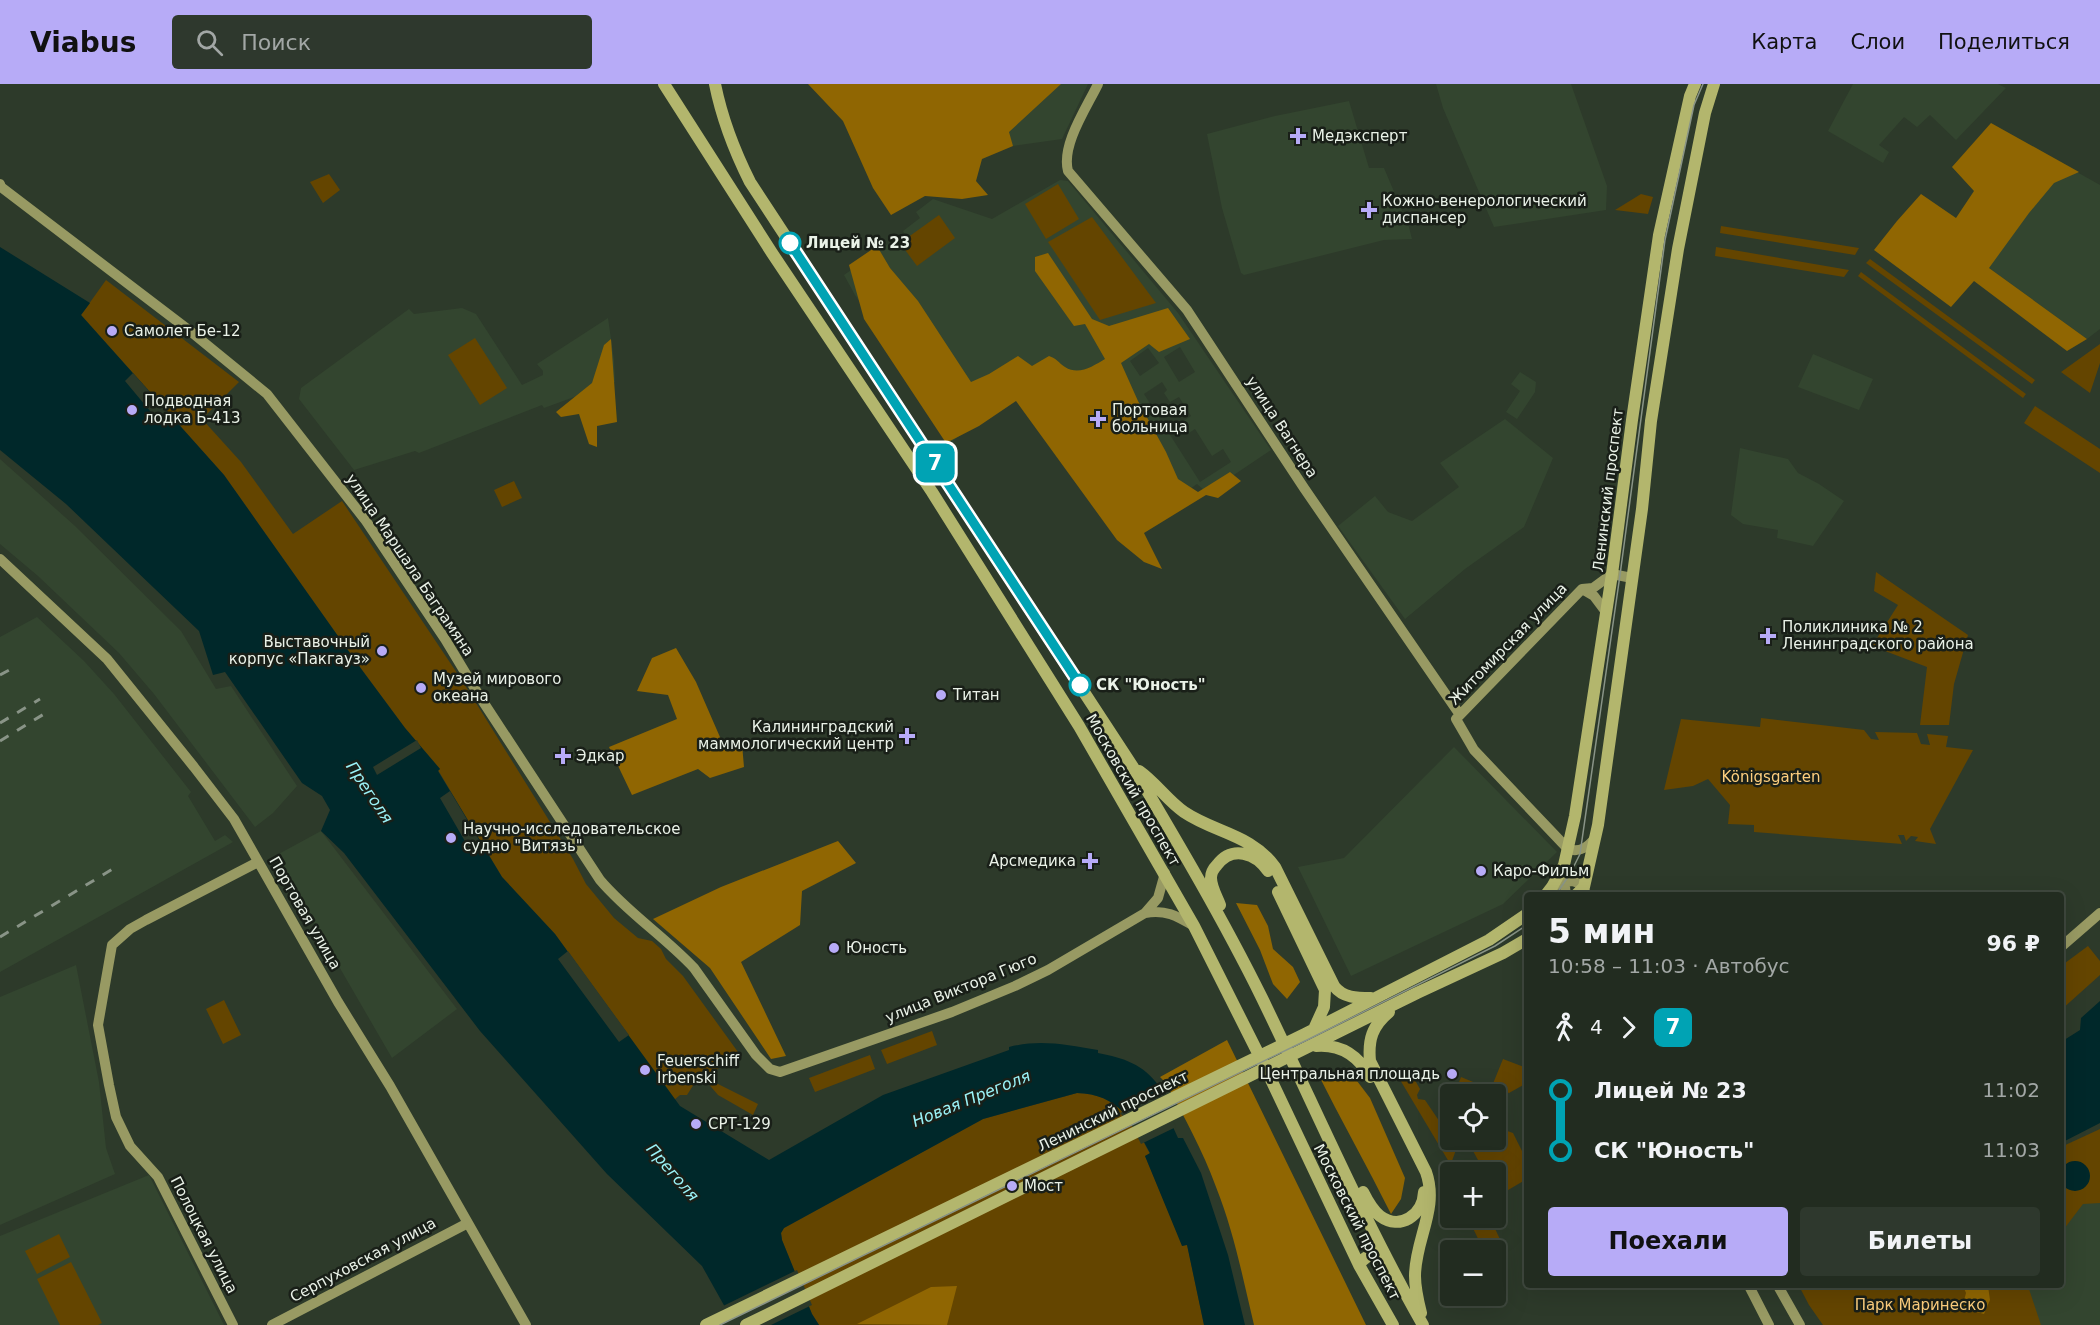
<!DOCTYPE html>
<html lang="ru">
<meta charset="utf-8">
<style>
:root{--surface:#222c20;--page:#2e382d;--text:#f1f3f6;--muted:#a2a7a5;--line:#3f483e;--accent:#b7abf7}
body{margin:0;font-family:"DejaVu Sans",sans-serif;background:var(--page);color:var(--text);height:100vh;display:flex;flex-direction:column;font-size:22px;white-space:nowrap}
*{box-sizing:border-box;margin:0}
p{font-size:20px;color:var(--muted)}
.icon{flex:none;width:33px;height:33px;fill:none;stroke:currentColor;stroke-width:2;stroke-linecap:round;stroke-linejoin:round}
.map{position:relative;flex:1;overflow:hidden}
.details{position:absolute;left:1524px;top:808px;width:540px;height:396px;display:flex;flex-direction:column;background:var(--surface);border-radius:6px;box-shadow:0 6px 24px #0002,0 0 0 2px var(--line)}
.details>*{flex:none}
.badge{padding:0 12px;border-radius:9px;font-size:21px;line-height:39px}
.tools{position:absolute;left:1440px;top:1000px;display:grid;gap:12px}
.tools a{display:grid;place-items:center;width:66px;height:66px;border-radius:6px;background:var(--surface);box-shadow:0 6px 24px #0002,0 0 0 2px var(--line);font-size:30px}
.map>.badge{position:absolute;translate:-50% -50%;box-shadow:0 0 0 3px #fff}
.legs{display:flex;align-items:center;gap:9px;height:66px;padding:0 24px;font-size:20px}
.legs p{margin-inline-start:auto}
.headline{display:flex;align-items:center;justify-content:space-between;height:102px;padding:0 24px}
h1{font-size:33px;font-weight:800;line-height:45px}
.cta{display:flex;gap:12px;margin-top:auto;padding:12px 24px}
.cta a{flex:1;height:69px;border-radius:6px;background:var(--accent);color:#111;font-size:24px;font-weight:800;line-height:69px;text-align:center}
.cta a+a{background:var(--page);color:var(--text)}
ul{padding:0 24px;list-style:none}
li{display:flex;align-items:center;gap:21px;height:60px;font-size:22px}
li i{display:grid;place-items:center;width:9px;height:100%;margin:0 8px;background:currentColor}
li i::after{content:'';width:15px;height:15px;margin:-8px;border:4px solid;border-radius:50%;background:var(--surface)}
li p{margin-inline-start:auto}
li:first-child i{background:linear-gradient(#0000 50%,currentColor 0)}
li:last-child i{background:linear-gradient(currentColor 50%,#0000 0)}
header{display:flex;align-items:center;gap:36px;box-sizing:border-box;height:84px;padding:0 30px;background:var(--accent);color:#111}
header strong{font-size:28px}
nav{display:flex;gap:33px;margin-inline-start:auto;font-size:21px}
.search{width:420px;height:54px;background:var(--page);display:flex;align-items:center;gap:15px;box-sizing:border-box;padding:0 21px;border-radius:6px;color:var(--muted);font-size:22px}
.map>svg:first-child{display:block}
.built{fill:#33452f;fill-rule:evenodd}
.green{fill:#644500}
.forest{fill:#906602}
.water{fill:#00282a}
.pier{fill:#2d3a2a}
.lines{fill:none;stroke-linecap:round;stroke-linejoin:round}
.secondary{stroke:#989a63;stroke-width:10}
.primary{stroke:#b3b66d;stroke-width:12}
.tram{stroke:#899487;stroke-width:1.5}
.rail{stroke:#899487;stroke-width:3;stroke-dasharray:10 10;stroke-linecap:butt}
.line-1-casing{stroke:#fff;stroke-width:14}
.line-1{stroke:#00a3b4;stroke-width:9}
.poi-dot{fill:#b7abf7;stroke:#191f18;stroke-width:2}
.stop-1-dot{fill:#fff;stroke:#00a3b4;stroke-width:3}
.labels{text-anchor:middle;stroke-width:5;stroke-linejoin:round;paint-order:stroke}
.poi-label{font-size:15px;fill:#eaf2e8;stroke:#191f18;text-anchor:start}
.stop-label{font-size:15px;font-weight:bold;fill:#eaf2e8;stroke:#191f18;text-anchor:start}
.street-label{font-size:15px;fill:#eaf2e8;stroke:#191f18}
.park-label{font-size:15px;fill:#fecf7e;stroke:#191f18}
.water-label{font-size:16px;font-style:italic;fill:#9bf3f8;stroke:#191f18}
</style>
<header>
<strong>Viabus</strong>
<div class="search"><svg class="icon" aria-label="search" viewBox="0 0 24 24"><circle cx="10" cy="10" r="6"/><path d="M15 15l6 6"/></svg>Поиск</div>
<nav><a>Карта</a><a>Слои</a><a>Поделиться</a></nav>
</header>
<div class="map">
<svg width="2100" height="1241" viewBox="0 0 2100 1241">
<rect width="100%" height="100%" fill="#2d3a2a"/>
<path class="built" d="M 1054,0 L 1088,0 L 1062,55 L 1013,62 L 1000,46 Z
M 1436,0 L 1571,0 L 1607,102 L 1606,126 L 1494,143 L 1443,24 Z
M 1853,0 L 1998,0 L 2006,4 L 1956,56 L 1930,31 L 1917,43 L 1904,33 L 1879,61 L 1889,68 L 1883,79 L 1828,47 Z
M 1349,17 L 1369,84 L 1384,84 L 1409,143 L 1412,155 L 1384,156 L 1244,191 L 1241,189 L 1222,124 L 1207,50 L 1275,32 Z
M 1993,41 L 2100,101 L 2100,245 L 2087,255 L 1989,184 L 1984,117 L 1952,83 Z
M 1060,96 L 1068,97 L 1178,229 L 1271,366 L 1207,409 L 1197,400 L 1119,454 L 1015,311 L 951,358 L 901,278 L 855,211 L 844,191 L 904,149 L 903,147 L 920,134 L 916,128 L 933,115 L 992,135 ZM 1180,263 L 1195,288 L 1179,298 L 1164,273 ZM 1148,264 L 1159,279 L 1140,292 L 1130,277 ZM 1162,298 L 1167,306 L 1164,309 L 1170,318 L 1179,313 L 1191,332 L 1182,338 L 1189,349 L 1195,345 L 1212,372 L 1223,365 L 1231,378 L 1200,398 L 1144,310 Z
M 462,224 L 476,230 L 522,301 L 543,291 L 543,287 L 537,280 L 608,234 L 614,276 L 615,298 L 544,324 L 542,321 L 419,369 L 415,367 L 354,386 L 299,315 L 301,304 L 409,225 L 414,230 Z
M 1813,270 L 1873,295 L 1859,326 L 1798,303 Z
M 1520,288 L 1536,298 L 1535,308 L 1517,335 L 1506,328 L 1520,307 L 1511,300 Z
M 1505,335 L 1553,374 L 1524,443 L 1465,485 L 1405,535 L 1338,442 L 1375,412 L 1388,428 L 1412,437 L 1459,403 L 1440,379 Z
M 1740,364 L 1788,375 L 1798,389 L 1819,400 L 1844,417 L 1813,462 L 1777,454 L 1778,446 L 1743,440 L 1731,431 Z
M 0,375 L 75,442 L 181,547 L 216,605 L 231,602 L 297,702 L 273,729 L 255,743 L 154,610 L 119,569 L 38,492 L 0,460 Z
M 37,533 L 84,577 L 114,610 L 191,708 L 188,712 L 215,757 L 225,751 L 233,758 L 0,888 L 0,553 Z
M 1454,663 L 1557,768 L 1503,820 L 1351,892 L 1298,783 L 1344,774 Z
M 321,747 L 457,925 L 392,974 L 275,772 Z
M 76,881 L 99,998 L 106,1064 L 115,1090 L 0,1141 L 0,913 Z
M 2100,1051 L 2100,1241 L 2035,1241 L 2023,1202 L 2061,1202 L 2061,1070 Z
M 149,1091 L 224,1241 L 0,1241 L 0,1152 Z"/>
<path class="green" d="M 329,90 L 340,106 L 323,119 L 310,98 Z
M 1058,100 L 1079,135 L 1046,155 L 1025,120 Z
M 1641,110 L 1653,113 L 1648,130 L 1615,126 Z
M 939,131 L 955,154 L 917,182 L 900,159 Z
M 1092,133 L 1156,219 L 1100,236 L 1048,158 Z
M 1721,142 L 1859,164 L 1855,171 L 1720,149 Z
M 1716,163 L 1849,186 L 1844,193 L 1715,172 Z
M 1870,175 L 2035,296 L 2032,300 L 1866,179 Z
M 1861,188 L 2026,310 L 2023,314 L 1858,192 Z
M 106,196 L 239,298 L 202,335 L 241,378 L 293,450 L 342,417 L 463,598 L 573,775 L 586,800 L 614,834 L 638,854 L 652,857 L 661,865 L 666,875 L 683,892 L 738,968 L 713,989 L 703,986 L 687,1011 L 680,1011 L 674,1016 L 555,850 L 502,793 L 438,686 L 440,685 L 405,644 L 362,586 L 224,391 L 81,231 Z
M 475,254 L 507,304 L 480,321 L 448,271 Z
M 2100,260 L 2100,279 L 2090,309 L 2061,288 Z
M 2035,322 L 2100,365 L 2100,389 L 2024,339 Z
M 514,397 L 522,414 L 502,423 L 494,406 Z
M 1876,488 L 1968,551 L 1954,600 L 1949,641 L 1920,641 L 1927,583 L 1872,562 L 1898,521 L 1874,507 Z
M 1761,634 L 1864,646 L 1871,655 L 1879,656 L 1875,648 L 1917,649 L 1921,660 L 1930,661 L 1927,650 L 1948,652 L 1946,663 L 1973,666 L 1930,745 L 1936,760 L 1915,757 L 1918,753 L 1911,752 L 1906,757 L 1904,751 L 1898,751 L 1902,760 L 1754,748 L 1754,741 L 1728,740 L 1730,721 L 1708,695 L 1693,702 L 1664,706 L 1681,635 L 1760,643 Z
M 2088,862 L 2100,877 L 2100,891 L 2061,926 L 2061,882 Z
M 224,916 L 241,951 L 223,960 L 206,925 Z
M 932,947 L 937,961 L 887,980 L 881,966 Z
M 870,971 L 875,985 L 815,1008 L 809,994 Z
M 1503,975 L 1527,984 L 1527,999 L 1509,1009 L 1492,1002 Z
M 1408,984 L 1420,1005 L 1417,1011 L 1418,1015 L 1425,1016 L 1448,1050 L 1446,1053 L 1448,1060 L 1454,1059 L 1457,1063 L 1452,1077 L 1449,1078 L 1396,989 Z
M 1461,993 L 1490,1005 L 1487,1011 L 1454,1011 Z
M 708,995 L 758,1020 L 753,1031 L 718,1011 L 706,997 Z
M 1077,1009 C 1119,1010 1133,1037 1150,1070 L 1145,1072 L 1183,1162 L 1187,1160 L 1204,1241 L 819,1241 L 812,1230 L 782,1156 L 781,1149 L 784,1144 L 983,1035 Z
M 1496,1043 L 1513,1049 L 1527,1077 L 1527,1095 L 1503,1109 L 1496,1098 L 1496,1089 L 1485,1089 L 1472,1065 L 1475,1056 L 1496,1056 Z
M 2100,1045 L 2100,1119 L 2083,1120 L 2061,1149 L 2061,1063 Z
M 1468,1134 L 1490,1134 L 1506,1168 L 1496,1174 L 1496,1167 L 1484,1167 Z
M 59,1150 L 70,1173 L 37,1190 L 25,1167 Z
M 71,1178 L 102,1239 L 98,1241 L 60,1241 L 37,1195 Z
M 1799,1202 L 2028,1202 L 2041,1241 L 1823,1241 L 1809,1221 Z"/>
<path class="forest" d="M 808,0 L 1061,0 L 1009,48 L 1013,62 L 982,75 L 976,97 L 988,111 L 962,115 L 925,112 L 891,131 L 873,104 L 843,37 Z
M 1991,39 L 2079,88 L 2054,99 L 2029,129 L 1989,184 L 2087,255 L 2067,267 L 1974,197 L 1951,223 L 1874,166 L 1897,137 L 1921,110 L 1956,134 L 1974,107 L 1952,83 Z
M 877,162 L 890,184 L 918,217 L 971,298 L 989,290 L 1018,272 L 1032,282 L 1049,272 C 1056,274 1059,279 1065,283 C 1079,292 1093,282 1105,275 L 1085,240 L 1074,242 L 1035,187 L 1035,173 L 1048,169 L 1092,235 L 1109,242 L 1168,224 L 1190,255 L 1159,268 L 1149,260 L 1121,279 L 1138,317 L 1166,368 L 1178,395 L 1198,408 L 1230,388 L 1241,397 L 1218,414 L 1206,411 L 1144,449 L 1162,485 L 1144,478 L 1117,456 L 1016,317 L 979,342 L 946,359 L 864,235 L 849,181 Z
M 611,255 L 617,338 L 597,342 L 597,363 L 589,360 L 579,330 L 561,333 L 556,328 L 592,299 L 604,261 Z
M 676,564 L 696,598 L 723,660 L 742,660 L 744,683 L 710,694 L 698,685 L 632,711 L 609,663 L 677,635 L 668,611 L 637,607 L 652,574 Z
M 838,757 L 856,779 L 802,807 L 800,841 L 741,878 L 786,972 L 771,975 L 710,884 L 653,835 L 721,803 Z
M 1236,819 L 1257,821 L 1268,842 L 1273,865 L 1293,883 L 1300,898 L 1287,915 L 1273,900 L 1260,866 Z
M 1227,956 L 1366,1241 L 1254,1241 C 1243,1195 1234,1148 1216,1103 C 1203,1067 1184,1033 1166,999 L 1160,993 Z
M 1317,988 L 1354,993 L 1370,1014 L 1405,1094 L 1401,1115 L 1391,1130 C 1367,1082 1341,1036 1317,988 Z
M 957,1202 L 947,1241 L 857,1240 L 931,1203 Z
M 1963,1202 L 1988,1202 L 1990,1216 L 1984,1230 L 1973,1227 L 1961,1228 L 1966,1209 Z"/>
<path class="water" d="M 0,163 L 90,219 L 81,231 L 224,391 L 362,586 L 405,644 L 440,685 L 438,687 L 502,793 L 555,850 L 680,1022 L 769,1076 L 883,1011 L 1009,966 L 1009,963 C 1041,955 1066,961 1098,966 L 1098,969 C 1124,974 1143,980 1159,1002 L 1157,1008 L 1178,1054 L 1183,1054 L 1201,1089 L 1228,1171 L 1245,1241 L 1204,1241 L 1187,1161 L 1182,1162 L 1145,1072 L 1150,1069 C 1133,1037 1118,1010 1077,1009 L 983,1035 L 784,1144 L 781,1149 L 782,1156 L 812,1230 L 819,1241 L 735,1241 L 702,1182 L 607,1090 L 480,947 L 344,769 L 321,747 L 330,726 L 322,712 L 302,699 L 225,588 L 213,591 L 199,547 L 66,420 L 0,366 Z
M 2100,917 L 2100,1039 L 2061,1059 L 2061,958 L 2080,946 L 2081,934 Z
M2060 1092a15 15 0 1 1 30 0a15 15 0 1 1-30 0Z"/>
<path class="pier" d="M 133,289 L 169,329 L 160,339 L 125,297 Z
M 417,656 L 421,664 L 377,691 L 373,683 Z
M 450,707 L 481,759 L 470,766 L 440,714 Z
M 568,867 L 629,951 L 619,958 L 558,875 Z
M 1161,1009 L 1176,1043 L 1141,1060 L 1132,1042 L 1120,1029 Z
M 797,1186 L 812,1221 L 771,1241 L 732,1241 L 721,1223 Z"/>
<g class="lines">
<path class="secondary" d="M 1098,0 C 1087,23 1061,61 1068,87 L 1187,226 L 1304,404 L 1460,631
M 0,100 L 1,103 L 190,247 L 267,310 L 366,437 L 445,555 L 480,613 L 600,796 C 628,829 664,852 694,884 L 756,971 L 770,985 L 780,988 L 952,928 L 1015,902 L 1048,886 L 1145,829 C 1165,825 1177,832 1194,842
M 0,475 L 107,575 L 194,683 L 234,735 L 338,918 L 390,1002 L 526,1241
M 1582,505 L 1594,512 L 1606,528
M 1595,754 C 1588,763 1580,769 1568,765 L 1474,666 L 1456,635 L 1582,505 L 1593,504 L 1612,490 L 1632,494
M 1564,793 L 1566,812
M 1552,803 C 1568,796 1580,792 1587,812
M 1145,829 L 1158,814 L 1165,789
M 2061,863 L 2100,829
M 1749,1202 L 1769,1241
M 1778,1202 L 1800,1241
M 233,1241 L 158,1093 L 130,1062 L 116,1033 L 109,1001 L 98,941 L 112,861 L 130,845 L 146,836 L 258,778
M 272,1241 L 468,1139"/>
<path class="primary" d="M 664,0 L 772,169 L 932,408 L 1079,642 L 1194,842 L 1266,985 L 1359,1181 L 1393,1241
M 715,0 C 722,35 734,66 750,98 L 1133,683 C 1178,759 1223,835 1262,914 C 1315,1023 1363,1136 1423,1241
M 1139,687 C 1156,699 1167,716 1184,728 C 1215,749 1251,750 1275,783 L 1334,902 C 1343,914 1357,914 1371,914
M 1278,808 L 1325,906 L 1324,923 L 1314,945
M 1545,812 L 1552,803 L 1564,781 L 1575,732 L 1612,490 L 1632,336 L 1659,151 L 1690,12 L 1695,0
M 1575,812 L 1584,803 L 1598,741 L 1642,425 L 1651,337 L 1678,165 L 1705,29 L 1714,0
M 1220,821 C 1217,813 1211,803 1211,794 C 1211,789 1214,784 1217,781 C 1232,761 1256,769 1268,787
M 1389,928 C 1372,942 1368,956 1370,977 L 1426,1088 C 1439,1125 1415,1155 1415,1192 C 1415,1205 1418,1217 1421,1229
M 1316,962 C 1341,960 1358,971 1370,993
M 1363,1108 C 1367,1116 1372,1126 1380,1132 C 1400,1147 1423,1131 1424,1108
M 1359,1181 C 1365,1172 1373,1168 1384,1171
M 706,1241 L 1305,950 L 1489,856 L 1527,830
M 746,1241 L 1417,909 L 1503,869 L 1527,855"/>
<path class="tram" d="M 1555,812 L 1570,790 L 1580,770 L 1620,491 L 1665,156 L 1694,21 L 1703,0
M 720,1241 L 1307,956 L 1495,862 L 1527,841"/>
<path class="rail" d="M 0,591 L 13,584
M 0,639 L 40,615
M 0,657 L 44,630
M 0,853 L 116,783"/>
</g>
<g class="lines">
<g class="line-1-casing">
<path id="line-1" d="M 790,159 L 1080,601"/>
</g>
<use href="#line-1" class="line-1"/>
</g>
<g class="poi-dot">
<path d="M1295 43h6v6h6v6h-6v6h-6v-6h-6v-6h6z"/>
<path d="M1366 117h6v6h6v6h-6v6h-6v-6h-6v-6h6z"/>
<circle cx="112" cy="247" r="6"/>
<circle cx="132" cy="326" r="6"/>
<path d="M1095 326h6v6h6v6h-6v6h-6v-6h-6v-6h6z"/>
<path d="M1765 543h6v6h6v6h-6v6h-6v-6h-6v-6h6z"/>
<circle cx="382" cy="567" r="6"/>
<circle cx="421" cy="604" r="6"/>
<circle cx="941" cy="611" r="6"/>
<path d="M904 643h6v6h6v6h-6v6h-6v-6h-6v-6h6z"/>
<path d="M560 663h6v6h6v6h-6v6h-6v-6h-6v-6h6z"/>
<circle cx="451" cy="754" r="6"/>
<path d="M1087 768h6v6h6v6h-6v6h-6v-6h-6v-6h6z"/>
<circle cx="1481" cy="787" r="6"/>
<circle cx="834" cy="864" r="6"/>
<circle cx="645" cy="986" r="6"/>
<circle cx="1452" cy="990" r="6"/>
<circle cx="696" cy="1040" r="6"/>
<circle cx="1012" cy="1102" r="6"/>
</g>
<g class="stop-1-dot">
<circle cx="790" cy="159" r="10"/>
<circle cx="1080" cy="601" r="10"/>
</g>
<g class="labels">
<g class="poi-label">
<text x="1312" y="57">Медэксперт</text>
<text x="1382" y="122">Кожно-венерологический<tspan x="1382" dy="17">диспансер</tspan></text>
<text x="124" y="252">Самолет Бе-12</text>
<text x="144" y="322">Подводная<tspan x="144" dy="17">лодка Б-413</tspan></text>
<text x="1112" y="331">Портовая<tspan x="1112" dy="17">больница</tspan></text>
<text x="1782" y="548">Поликлиника № 2<tspan x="1782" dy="17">Ленинградского района</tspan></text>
<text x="370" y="563" text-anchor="end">Выставочный<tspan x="370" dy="17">корпус «Пакгауз»</tspan></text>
<text x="433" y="600">Музей мирового<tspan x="433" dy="17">океана</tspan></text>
<text x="953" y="616">Титан</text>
<text x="894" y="648" text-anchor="end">Калининградский<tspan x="894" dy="17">маммологический центр</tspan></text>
<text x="576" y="677">Эдкар</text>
<text x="463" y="750">Научно-исследовательское<tspan x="463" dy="17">судно "Витязь"</tspan></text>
<text x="1076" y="782" text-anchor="end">Арсмедика</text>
<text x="1493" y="792">Каро-Фильм</text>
<text x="846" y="869">Юность</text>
<text x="657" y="982">Feuerschiff<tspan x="657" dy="17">Irbenski</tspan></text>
<text x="1440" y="995" text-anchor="end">Центральная площадь</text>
<text x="708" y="1045">СРТ-129</text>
<text x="1024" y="1107">Мост</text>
</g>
<g class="stop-label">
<text x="806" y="164">Лицей № 23</text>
<text x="1096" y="606">СК "Юность"</text>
</g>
<g class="street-label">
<text transform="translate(1282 343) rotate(57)" y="5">улица Вагнера</text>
<text transform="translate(1608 406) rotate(-83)" y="5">Ленинский проспект</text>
<text transform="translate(410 481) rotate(56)" y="5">улица Маршала Баграмяна</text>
<text transform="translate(1508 560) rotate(-46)" y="5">Житомирская улица</text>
<text transform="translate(1133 706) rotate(60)" y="5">Московский проспект</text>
<text transform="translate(305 829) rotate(60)" y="5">Портовая улица</text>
<text transform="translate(961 904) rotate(-22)" y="5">улица Виктора Гюго</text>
<text transform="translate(1113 1027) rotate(-26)" y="5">Ленинский проспект</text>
<text transform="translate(1357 1138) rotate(63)" y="5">Московский проспект</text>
<text transform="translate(204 1151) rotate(63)" y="5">Полоцкая улица</text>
<text transform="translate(363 1176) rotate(-28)" y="5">Серпуховская улица</text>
</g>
<g class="park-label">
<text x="1771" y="698">Königsgarten</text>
<text x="1920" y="1226">Парк Маринеско</text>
</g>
<g class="water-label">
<text transform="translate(370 708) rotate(56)" y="6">Преголя</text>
<text transform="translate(971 1014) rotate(-22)" y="6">Новая Преголя</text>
<text transform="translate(673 1088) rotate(49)" y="6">Преголя</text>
</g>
</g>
</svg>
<div class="tools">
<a><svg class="icon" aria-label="locate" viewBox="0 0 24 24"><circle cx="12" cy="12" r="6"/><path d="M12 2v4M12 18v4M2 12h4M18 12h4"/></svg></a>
<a>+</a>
<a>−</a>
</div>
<b class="badge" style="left:935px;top:379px;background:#00a3b4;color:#fff">7</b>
<section class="details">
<div class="headline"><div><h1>5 мин</h1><p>10:58 – 11:03 · Автобус</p></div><b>96 ₽</b></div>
<div class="legs"><svg class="icon" aria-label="walk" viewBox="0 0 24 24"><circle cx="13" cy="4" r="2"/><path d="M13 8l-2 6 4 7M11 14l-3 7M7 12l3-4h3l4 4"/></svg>4<svg class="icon" aria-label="forward" viewBox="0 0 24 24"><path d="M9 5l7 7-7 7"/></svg><b class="badge" style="background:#00a3b4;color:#fff">7</b></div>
<ul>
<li><i style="color:#00a3b4"></i><b>Лицей № 23</b><p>11:02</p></li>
<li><i style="color:#00a3b4"></i><b>СК &quot;Юность&quot;</b><p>11:03</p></li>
</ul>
<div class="cta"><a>Поехали</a><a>Билеты</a></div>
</section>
</div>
